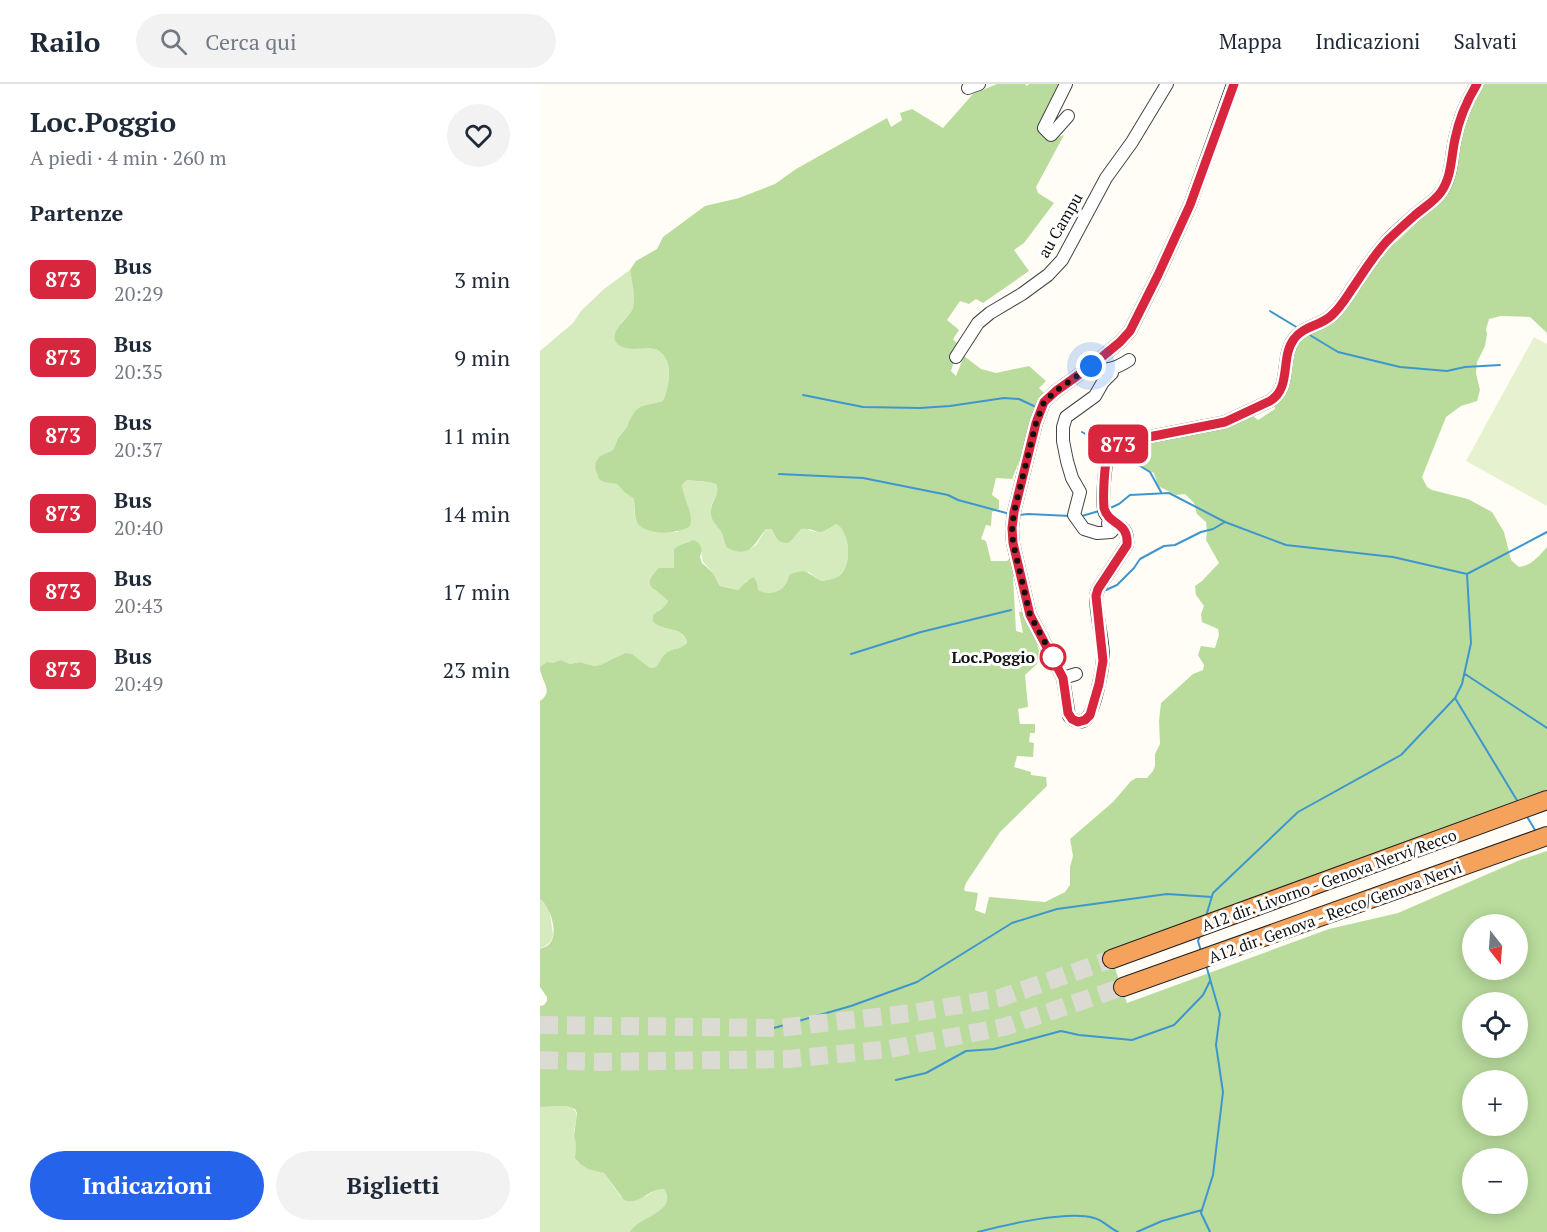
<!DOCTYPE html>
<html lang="it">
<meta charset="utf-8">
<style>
:root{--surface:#fff;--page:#f2f2f3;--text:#1f2937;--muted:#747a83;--line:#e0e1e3;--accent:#2563eb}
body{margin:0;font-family:"PT Serif",serif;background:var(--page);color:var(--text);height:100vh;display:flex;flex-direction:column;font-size:22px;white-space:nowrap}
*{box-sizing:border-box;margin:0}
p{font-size:20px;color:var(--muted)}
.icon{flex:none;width:33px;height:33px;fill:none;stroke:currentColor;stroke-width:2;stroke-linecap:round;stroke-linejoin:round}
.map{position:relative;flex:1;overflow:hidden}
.drawer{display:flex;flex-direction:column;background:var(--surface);width:540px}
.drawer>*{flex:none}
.badge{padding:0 12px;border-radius:9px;font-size:21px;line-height:39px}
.needle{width:39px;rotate:163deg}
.fabs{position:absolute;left:922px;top:830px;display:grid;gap:12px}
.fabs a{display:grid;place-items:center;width:66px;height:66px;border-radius:50%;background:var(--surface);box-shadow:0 3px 15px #0003;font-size:30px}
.you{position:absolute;width:30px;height:30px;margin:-15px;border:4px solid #fff;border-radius:50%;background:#1a73e8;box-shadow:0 0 0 9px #1a73e833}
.map>.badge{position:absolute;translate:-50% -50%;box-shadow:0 0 0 3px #fff}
h2{padding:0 30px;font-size:22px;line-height:54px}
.round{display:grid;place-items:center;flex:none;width:63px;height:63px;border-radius:32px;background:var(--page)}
.overview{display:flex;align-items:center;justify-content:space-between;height:102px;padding:0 30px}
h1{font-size:28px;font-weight:700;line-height:45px}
.primary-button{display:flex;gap:12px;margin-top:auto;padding:12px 30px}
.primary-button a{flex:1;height:69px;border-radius:36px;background:var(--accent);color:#fff;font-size:24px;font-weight:700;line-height:69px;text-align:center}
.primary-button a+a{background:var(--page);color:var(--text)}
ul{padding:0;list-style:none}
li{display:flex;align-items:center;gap:18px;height:78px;padding:0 30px}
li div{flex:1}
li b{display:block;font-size:22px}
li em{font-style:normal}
li .badge{min-width:66px;font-weight:700;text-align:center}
header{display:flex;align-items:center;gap:36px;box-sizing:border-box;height:84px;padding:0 30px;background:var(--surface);border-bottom:2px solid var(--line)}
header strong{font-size:28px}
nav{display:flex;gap:33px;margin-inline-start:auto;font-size:21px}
.search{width:420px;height:54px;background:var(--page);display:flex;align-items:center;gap:15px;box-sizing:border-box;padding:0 21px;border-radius:33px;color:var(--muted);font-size:22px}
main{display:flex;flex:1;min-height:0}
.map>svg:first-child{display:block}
.green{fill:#d5ebbd}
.forest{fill:#b9dc9c;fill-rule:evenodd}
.pitch{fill:#e6f2cf}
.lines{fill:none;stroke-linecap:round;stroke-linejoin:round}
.stream{stroke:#3f96cf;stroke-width:2}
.highway-tunnel{stroke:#dbdad3;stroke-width:18;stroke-dasharray:18 9;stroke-linecap:butt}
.minor-casing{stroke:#444;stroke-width:14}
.highway-casing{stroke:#222;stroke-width:20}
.minor{stroke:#fff;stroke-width:12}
.highway{stroke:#f5a25d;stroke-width:18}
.line-casing{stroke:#fff;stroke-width:14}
.line{stroke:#d7263d;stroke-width:9}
.walk{stroke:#111;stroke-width:6;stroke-dasharray:0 10.8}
.stop-dot{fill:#fff;stroke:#d7263d;stroke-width:3}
.labels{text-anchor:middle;stroke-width:6;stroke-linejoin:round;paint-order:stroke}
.street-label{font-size:16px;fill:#111;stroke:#fff}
.stop-label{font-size:16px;font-weight:bold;fill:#111;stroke:#fff;text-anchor:end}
</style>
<header>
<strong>Railo</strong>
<div class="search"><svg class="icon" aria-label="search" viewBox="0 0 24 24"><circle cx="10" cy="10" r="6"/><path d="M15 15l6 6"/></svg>Cerca qui</div>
<nav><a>Mappa</a><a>Indicazioni</a><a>Salvati</a></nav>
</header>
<main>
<section class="drawer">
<div class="overview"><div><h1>Loc.Poggio</h1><p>A piedi · 4 min · 260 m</p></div><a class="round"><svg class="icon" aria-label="heart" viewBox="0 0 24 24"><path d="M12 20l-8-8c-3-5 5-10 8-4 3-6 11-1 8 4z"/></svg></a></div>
<h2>Partenze</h2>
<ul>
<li><span class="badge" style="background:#d7263d;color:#fff">873</span><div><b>Bus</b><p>20:29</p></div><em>3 min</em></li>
<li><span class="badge" style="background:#d7263d;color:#fff">873</span><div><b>Bus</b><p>20:35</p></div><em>9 min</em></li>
<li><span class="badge" style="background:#d7263d;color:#fff">873</span><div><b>Bus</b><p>20:37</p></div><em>11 min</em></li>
<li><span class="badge" style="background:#d7263d;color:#fff">873</span><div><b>Bus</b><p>20:40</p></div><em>14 min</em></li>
<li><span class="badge" style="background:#d7263d;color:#fff">873</span><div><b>Bus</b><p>20:43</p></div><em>17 min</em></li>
<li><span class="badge" style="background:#d7263d;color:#fff">873</span><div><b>Bus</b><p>20:49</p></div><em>23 min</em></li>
</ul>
<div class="primary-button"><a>Indicazioni</a><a>Biglietti</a></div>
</section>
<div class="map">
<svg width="1007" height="1148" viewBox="0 0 1007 1148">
<rect width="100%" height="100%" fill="#fffdf5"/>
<path class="green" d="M 90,186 C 92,198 96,211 94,222 C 92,229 85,234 81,239 L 98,265 L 116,265 C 119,267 122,269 124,272 C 133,283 128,305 123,317 L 102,322 L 89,337 L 87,343 L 78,354 L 73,366 L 60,372 L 65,398 L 77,400 L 84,408 L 94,415 C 95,422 93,432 98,439 C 106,451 126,448 138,448 L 148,422 L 142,408 L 142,401 L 147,396 C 155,397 169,397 176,400 C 182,411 170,416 171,427 C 171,434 175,439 179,445 C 183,449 184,457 186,463 L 210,465 L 216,461 L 226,445 L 232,445 L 253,455 L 261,445 C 271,444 263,443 271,447 C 281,450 288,446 296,440 C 310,447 313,482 299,492 C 294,495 287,496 280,497 L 269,488 L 249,491 C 246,503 236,513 223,509 C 217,508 212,501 207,496 L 204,502 L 198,506 L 180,502 C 178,497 175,492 172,488 C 165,480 160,478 162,466 L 153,456 C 133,462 134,466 134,484 L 114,506 L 125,512 L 128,517 L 125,523 L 119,526 L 113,538 C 124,548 143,542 147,559 C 142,565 136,564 129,567 C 123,570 120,577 116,583 L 110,584 L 98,575 L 85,569 L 60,581 L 54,582 L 40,578 L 30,580 L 21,576 L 0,583 L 0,267 L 33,239 L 41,227 L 64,205 Z
M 0,815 L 9,824 L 13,850 C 12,859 7,861 0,865 Z
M 27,1022 C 43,1026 34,1038 34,1050 C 34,1055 36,1054 36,1059 C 37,1066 33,1072 38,1078 C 45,1086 56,1085 64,1089 L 81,1113 C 88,1113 99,1115 106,1112 C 113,1109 115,1104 124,1105 C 139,1128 97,1134 90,1148 L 0,1148 L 0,1023 Z"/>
<path class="forest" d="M 457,0 L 485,0 L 487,2 L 489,0 L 525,0 L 503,47 L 508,57 L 524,51 L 496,103 L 498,109 L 514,119 L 484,159 L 474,166 L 489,187 L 443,219 L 436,215 L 429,220 L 420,217 L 407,236 L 419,246 L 413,255 L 419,261 L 411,287 L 416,292 L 424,272 L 441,285 L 456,289 L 489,282 L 506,297 L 499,304 L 506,311 L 472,395 L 456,394 L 452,411 L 459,416 L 459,425 L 452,428 L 451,442 L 446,441 L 441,455 L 446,457 L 451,477 L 467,477 L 472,472 L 478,488 L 473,493 L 476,547 L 483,549 L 479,528 L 487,526 L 499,567 L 497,580 L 485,591 L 488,623 L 478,625 L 480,640 L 495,640 L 495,649 L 490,649 L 489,658 L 494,659 L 493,673 L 477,672 L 474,683 L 491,688 L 491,691 L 506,693 L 507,702 L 460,748 L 426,799 L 424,805 L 425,807 L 438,809 L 435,826 L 445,830 L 449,813 L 505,818 L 525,808 L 530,801 L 530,783 L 533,772 L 530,755 L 573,718 L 591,697 L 596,694 L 607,694 L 613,687 L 615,682 L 615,670 L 620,660 L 619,637 L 621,619 L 653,590 L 663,586 L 664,581 L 658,571 L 661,562 L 675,564 L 679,551 L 678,545 L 662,538 L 661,530 L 664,522 L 656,511 L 655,502 L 662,497 L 679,479 L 666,456 L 667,447 L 666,438 L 657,430 L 654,419 L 645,410 L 636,411 L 618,402 L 614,389 L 584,376 L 579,371 L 579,366 L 590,362 L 668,347 L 688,342 L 712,331 L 718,336 L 735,325 L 734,320 C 755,306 748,282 756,262 C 759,256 764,252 770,248 L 851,162 L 893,123 L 926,31 L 942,0 L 1007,0 L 1007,249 L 990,233 L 961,232 L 949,235 L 946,245 L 947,250 L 945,262 L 937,278 L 936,289 L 940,306 L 937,317 L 921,322 L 906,333 L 882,393 L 887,403 L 892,406 L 928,415 L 952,428 L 964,448 L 971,476 L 979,483 C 991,482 999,472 1007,463 L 1007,709 L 570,870 L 587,919 L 789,845 L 858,829 L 980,776 L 1007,767 L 1007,1148 L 90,1148 C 97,1133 139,1128 124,1105 C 108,1104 100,1122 84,1116 L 64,1089 L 48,1085 L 40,1080 L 35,1074 L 36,1060 L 34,1052 L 37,1029 L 35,1025 L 27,1022 L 0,1023 L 0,922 L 4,921 L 7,917 L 7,913 L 0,903 L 0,865 C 5,863 9,862 12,856 C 17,845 10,822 0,815 L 0,617 C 15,606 0,597 0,583 L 7,578 L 12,579 L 21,576 L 30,580 L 40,578 L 54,582 L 60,581 L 85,569 L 92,570 L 110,584 L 116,583 C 120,577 123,570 129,567 C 136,564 141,565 147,559 C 144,542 124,548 113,538 L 113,531 C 119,526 125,524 128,517 C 118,504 98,504 119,484 L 134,484 L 134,465 L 140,461 L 153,456 L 159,459 L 162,466 L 160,473 L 162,479 L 173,489 L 180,502 L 198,506 C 204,501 207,496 214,493 L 217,499 L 218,506 C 232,514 246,506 249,491 C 266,483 267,489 281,497 C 287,496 294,495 299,492 C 313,482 310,447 296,440 C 273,456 280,443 261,445 L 253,455 L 248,459 C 238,459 236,454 232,445 L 226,445 C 214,460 210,476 186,463 C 184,457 183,449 179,445 C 175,439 170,435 171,427 C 171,416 181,411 176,400 C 169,397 155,397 147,396 L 142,401 C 143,415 154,428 150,442 C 139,450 105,453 97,438 C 94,431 95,423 94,415 L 84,408 L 77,400 L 64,398 L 59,395 L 55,384 L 56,378 L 60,372 L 73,366 L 78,354 L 87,343 L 89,337 L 96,326 L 102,322 L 123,317 C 128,305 133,283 124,272 C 122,269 119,267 116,265 C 105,263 94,267 83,263 C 60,253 90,234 93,224 C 96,212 92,199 90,186 L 96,177 L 117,165 L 123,153 L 165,122 L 199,114 L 235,100 L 256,85 L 347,34 L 351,43 L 362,36 L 360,29 L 372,25 L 403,44 L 433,10 ZM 933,840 L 978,840 L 978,885 L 933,885 ZM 933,918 L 978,918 L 978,963 L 933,963 ZM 933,996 L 978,996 L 978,1041 L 933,1041 ZM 933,1074 L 978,1074 L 978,1119 L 933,1119 Z"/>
<path class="pitch" d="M 994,253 L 1007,260 L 1007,422 L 926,377 Z"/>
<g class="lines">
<path class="stream" d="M 730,227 L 758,244
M 768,250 L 798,268 L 860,283 L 907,287 L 925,283 L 960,281
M 263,311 L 323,323 L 380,324 L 410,322 L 464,314 L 479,315 L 496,323
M 542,348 L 568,363
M 575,367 L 610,388 L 621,408
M 239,390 L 323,394 L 408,411 L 418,416 L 470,430
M 568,425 L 579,420 L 590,411 L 629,409 L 685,438 L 746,461 L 853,473 L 927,490 L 1007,448
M 479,431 L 488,430 L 530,432
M 542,432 L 559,427
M 566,506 L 577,501 L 594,484 L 600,475 L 624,462 L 635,461 L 661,448 L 673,445 L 685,438
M 311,570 L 381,548 L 471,526
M 925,590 L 1007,644
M 915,614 L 978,718
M 986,731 L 995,746
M 666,832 L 673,809 L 758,728 L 861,671 L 915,614 L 922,600 L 931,559 L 927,490
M 660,852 L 658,857 L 661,867
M 666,881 L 680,930 L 676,961 L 683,1008 L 673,1091 L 661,1129 L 670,1148
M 227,946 L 311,922 L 377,898 L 472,839 L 517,825 L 627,810 L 672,813
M 356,996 L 386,989 L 426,967 L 454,965 L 521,947 L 539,951 L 592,956 L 634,941 L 663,911 L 670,897
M 438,1148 C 464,1141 529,1126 554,1134 C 563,1136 569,1144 578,1148
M 597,1148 L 622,1137 L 662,1126"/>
<path class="highway-tunnel" d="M 0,941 L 238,944 L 373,929 L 460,914 L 572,875
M 0,976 L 58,978 L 249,975 L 350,965 L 464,943 L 583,903"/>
<g class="minor-casing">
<path id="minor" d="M 526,0 L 504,44 L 511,51 L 528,32
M 693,0 L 650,121 L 618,191 L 590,247 L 580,258 L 551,282 L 516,307 L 504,318 L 496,339 L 474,428 L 472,444 L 473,459 L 490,531 L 523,594 L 529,632 C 534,637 540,640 546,635 C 554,629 563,584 563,573 C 563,553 556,533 556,512 L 558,505 L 587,461 C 589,438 573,444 565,429 C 561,421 565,377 569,369 C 572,363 577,360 583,358 L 685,338 L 730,317 C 752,304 740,273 754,255 C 763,242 781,242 792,231 C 800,224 806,214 812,205 C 823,189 833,172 847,157 C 855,148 865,140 874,132 C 883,124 894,118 901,108 C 912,93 911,73 915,55 C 919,35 926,18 937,0
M 428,4 L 439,0
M 416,273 L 438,239 L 450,229 L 482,210 L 508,191 L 522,176 L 566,94 L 592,58 L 627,0
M 551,282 C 565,289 577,284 589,276
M 569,434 L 568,440 L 573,446 L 571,448 L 557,449 L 544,445 L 534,431 L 540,408 L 532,394 L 527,377 L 523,357 L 523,343 L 526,333 L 555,312 L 563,298 L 572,289 L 572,285
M 523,594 L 536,590"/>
</g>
<g class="highway-casing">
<path id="highway" d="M 572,875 L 1007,716
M 583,903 L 1007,752"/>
</g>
<use href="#minor" class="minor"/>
<use href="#highway" class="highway"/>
</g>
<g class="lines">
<g class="line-casing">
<path id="line" d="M 694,0 L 650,121 L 618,191 L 590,247 L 580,258 L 551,282 L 516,307 L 504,318 L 496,339 L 474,428 L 472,444 L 473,459 L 490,531 L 523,594 L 528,629 L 532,635 L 538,638 L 545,636 L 550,631 L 559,600 L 563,577 L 556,512 L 558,505 L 587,461 C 589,437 569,442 564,424 C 563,412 564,381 568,370 C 571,364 577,361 583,358 L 685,338 L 730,317 C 752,304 740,273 754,255 C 763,242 781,242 792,231 C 800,224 806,214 812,205 C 823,189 833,172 847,157 C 855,149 865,140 874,132 C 883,124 894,118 901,108 C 912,92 911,73 915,55 C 919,35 926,18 937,0"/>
</g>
<use href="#line" class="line"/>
<path class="walk" d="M 513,573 L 514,575 L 490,531 L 473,459 L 472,444 L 474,428 L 496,339 L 504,318 L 516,307 L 551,282"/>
</g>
<circle class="stop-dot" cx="513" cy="573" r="12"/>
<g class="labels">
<g class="street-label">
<text transform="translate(520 141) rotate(-60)" y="6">au Campu</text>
<text transform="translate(789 796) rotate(-20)" y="6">A12 dir. Livorno - Genova Nervi/Recco</text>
<text transform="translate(795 828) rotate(-20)" y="6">A12 dir. Genova - Recco/Genova Nervi</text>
</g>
<g class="stop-label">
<text x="495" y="579">Loc.Poggio</text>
</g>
</g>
</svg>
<div class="fabs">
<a><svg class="needle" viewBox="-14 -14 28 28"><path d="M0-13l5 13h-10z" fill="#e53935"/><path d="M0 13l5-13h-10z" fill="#747a83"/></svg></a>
<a><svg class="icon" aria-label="locate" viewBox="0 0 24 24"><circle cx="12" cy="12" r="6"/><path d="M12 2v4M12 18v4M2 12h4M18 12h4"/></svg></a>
<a>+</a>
<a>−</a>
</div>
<div class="you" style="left:551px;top:282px"></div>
<b class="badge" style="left:578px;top:360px;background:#d7263d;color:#fff">873</b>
</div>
</main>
